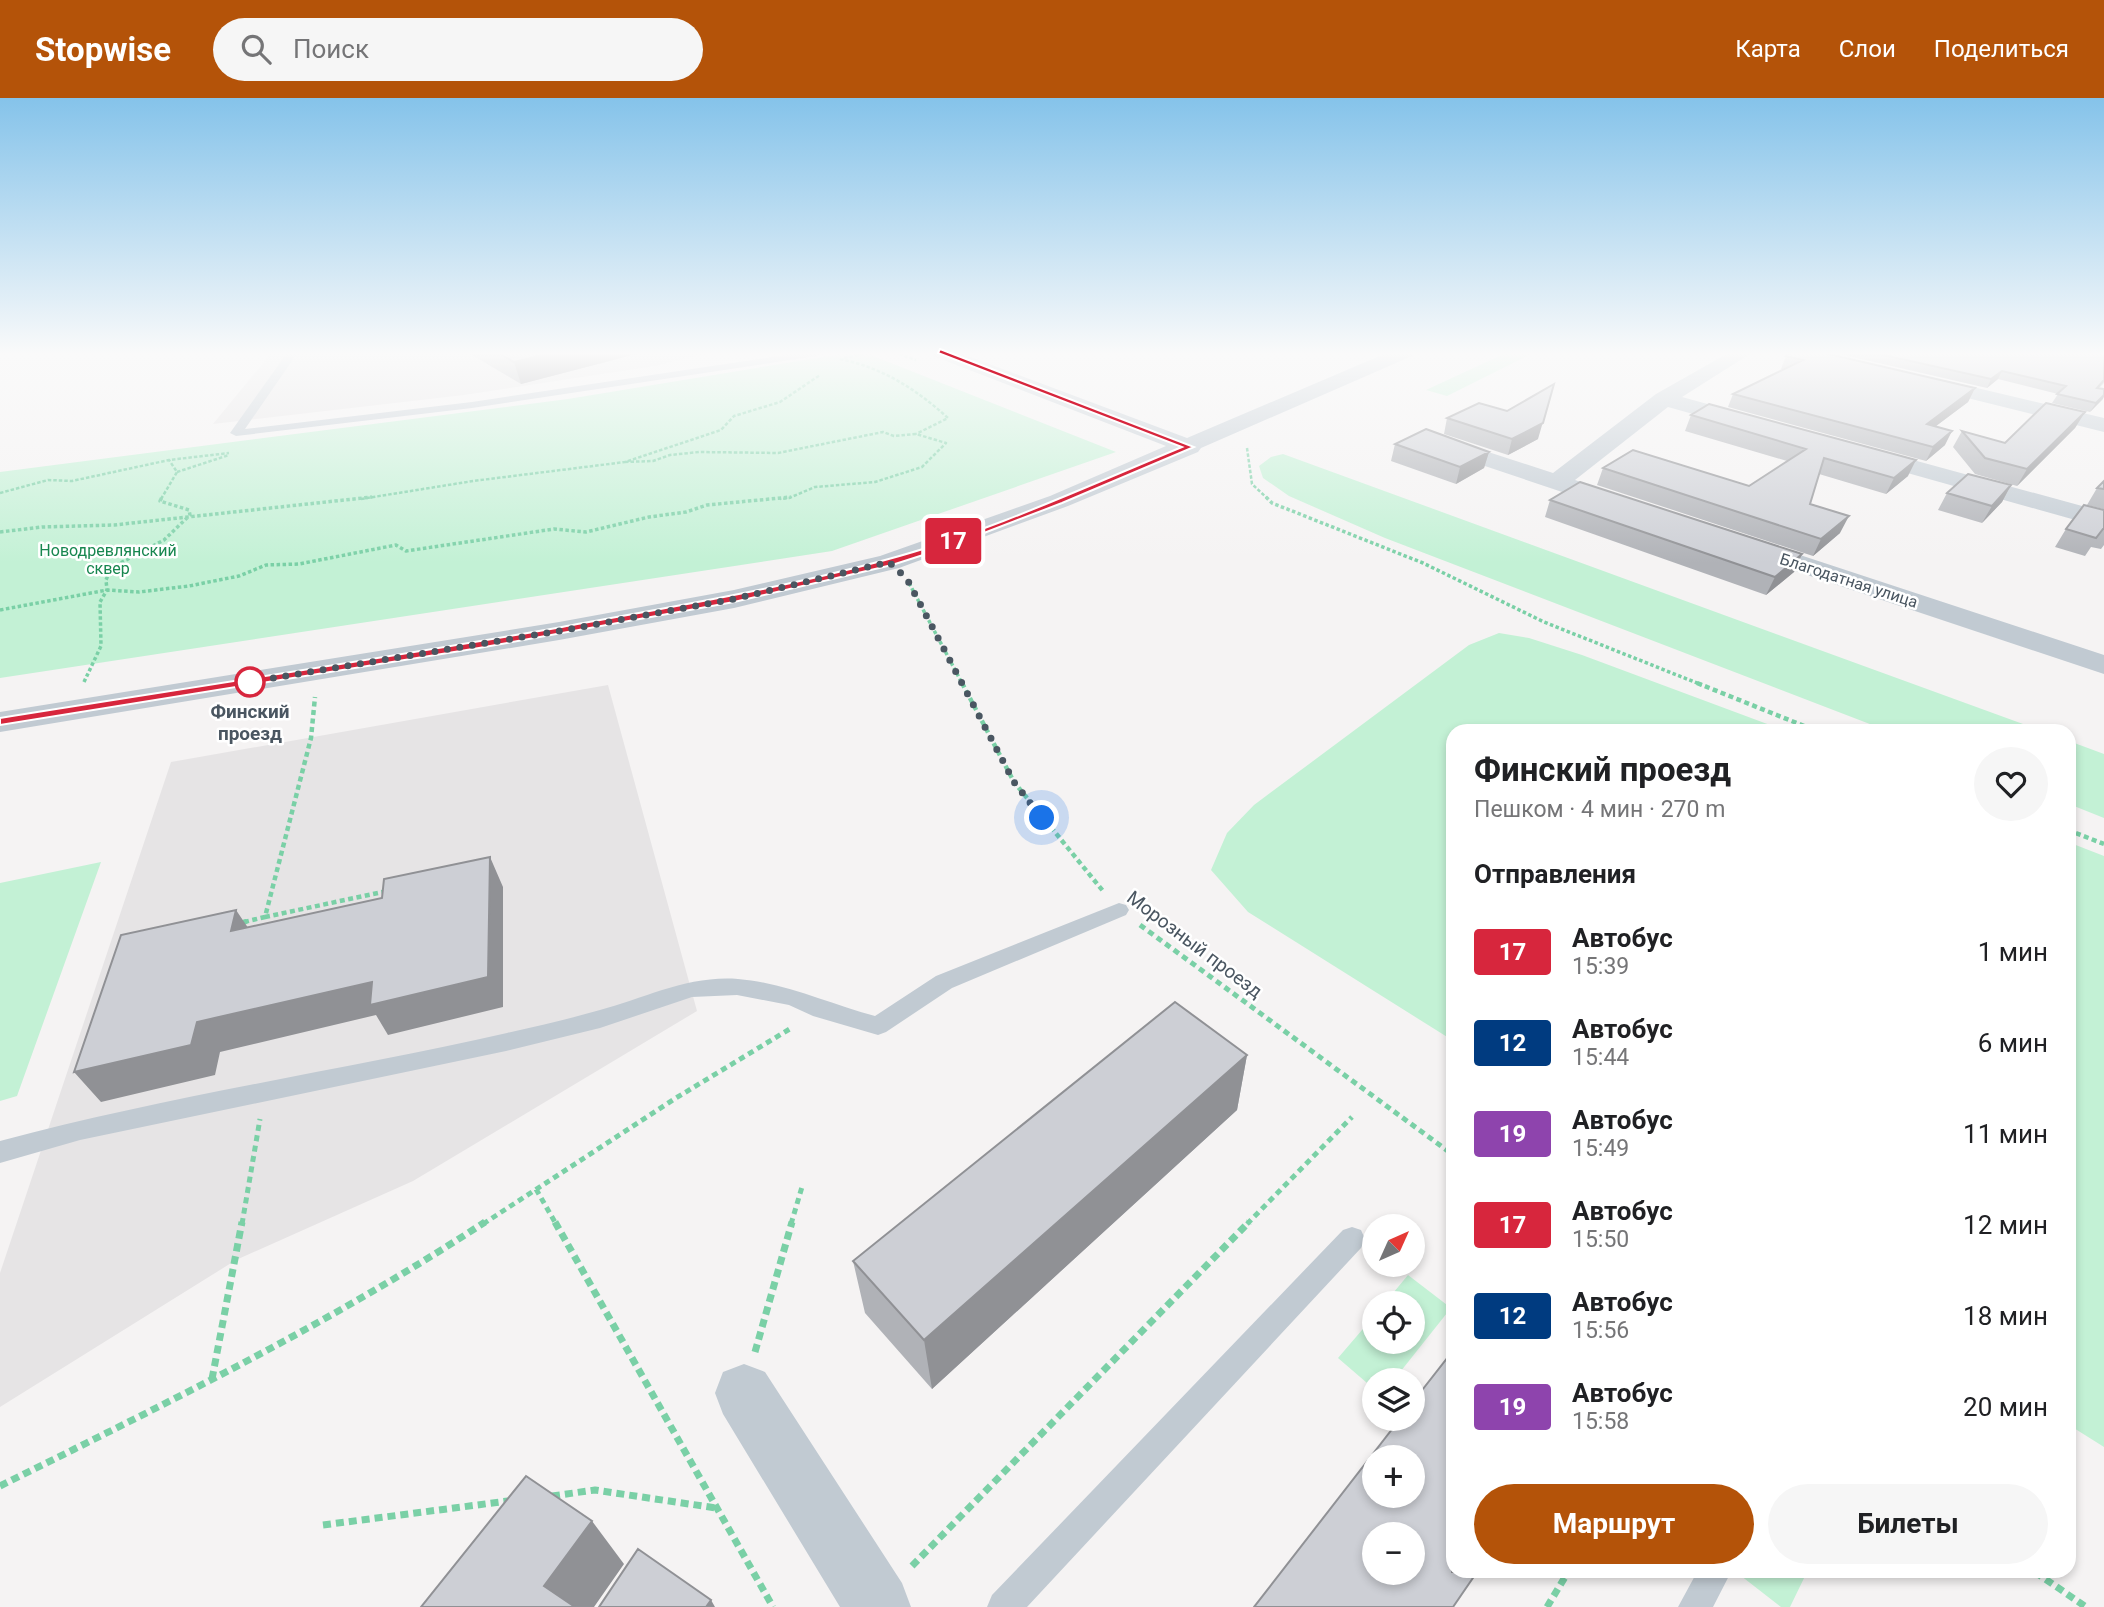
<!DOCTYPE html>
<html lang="ru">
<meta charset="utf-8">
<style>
:root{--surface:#fff;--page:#f6f6f6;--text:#202124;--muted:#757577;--accent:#b45309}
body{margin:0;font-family:Roboto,sans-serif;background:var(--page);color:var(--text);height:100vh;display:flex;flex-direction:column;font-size:26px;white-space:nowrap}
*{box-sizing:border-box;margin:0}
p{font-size:23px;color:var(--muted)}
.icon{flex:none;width:38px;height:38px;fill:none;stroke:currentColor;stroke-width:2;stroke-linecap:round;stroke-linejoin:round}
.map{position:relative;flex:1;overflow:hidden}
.side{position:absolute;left:1446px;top:626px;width:630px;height:854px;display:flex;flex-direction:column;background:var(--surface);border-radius:21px;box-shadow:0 4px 10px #0003}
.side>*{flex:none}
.badge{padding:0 14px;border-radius:5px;font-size:24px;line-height:46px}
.needle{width:46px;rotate:45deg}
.buttons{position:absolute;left:1362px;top:1116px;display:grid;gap:14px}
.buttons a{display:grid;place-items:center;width:63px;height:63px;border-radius:50%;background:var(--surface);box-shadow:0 4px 10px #0003;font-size:35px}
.you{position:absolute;width:35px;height:35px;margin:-18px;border:5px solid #fff;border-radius:50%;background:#1a73e8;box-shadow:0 0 0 10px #1a73e833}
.map>.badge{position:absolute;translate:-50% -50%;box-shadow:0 0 0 4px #fff}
h2{padding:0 28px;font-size:26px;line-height:63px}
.round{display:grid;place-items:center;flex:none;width:74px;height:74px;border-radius:37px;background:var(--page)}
.headline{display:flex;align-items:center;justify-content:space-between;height:119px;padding:0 28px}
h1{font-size:33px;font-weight:700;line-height:52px}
.button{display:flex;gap:14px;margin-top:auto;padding:14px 28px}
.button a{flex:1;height:80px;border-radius:42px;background:var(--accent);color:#fff;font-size:28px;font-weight:700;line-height:80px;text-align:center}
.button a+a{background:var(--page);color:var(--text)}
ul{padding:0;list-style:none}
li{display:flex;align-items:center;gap:21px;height:91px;padding:0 28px}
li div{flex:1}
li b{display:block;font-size:26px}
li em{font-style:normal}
li .badge{min-width:77px;font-weight:700;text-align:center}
header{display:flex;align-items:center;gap:42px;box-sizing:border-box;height:98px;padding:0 35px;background:var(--accent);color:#fff}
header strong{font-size:33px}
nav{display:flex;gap:38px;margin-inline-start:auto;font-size:24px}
.search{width:490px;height:63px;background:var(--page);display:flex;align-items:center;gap:18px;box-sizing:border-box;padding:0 24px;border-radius:38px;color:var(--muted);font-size:26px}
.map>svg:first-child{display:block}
.education{fill:#e6e4e5}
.green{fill:#c3f1d5}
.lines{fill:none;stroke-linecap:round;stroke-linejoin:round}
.path-far4{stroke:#7ad0a6;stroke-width:2.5;stroke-dasharray:3.5 2;stroke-linecap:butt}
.path-far3{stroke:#7ad0a6;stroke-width:3.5;stroke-dasharray:3.5 2.5;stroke-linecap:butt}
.path-far2{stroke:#7ad0a6;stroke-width:4.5;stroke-dasharray:5 3.5;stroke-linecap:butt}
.path-far1{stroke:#7ad0a6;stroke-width:5;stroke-dasharray:6 4.5;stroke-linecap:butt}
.path{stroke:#7ad0a6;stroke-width:7;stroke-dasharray:8 5;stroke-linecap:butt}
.lane{fill:#c1cad2;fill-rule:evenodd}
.street{fill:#c1cad2;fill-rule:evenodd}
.wall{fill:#b0b2b7}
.shaded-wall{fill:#909195}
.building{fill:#cdcfd5;stroke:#909195;stroke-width:2;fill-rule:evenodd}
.line{fill:#d7263d;stroke:#fff;stroke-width:2}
.walk{stroke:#4a5661;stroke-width:7;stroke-dasharray:0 12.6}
.stop-dot{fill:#fff;stroke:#d7263d;stroke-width:3.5}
.labels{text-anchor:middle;stroke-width:5;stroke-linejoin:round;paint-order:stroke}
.far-park-label{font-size:16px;fill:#17864f;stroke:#fff}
.far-street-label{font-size:16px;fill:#4a5661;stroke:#fff}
.stop-label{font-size:19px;font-weight:bold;fill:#4a5661;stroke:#fff}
.street-label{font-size:19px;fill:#4a5661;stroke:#fff}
</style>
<header>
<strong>Stopwise</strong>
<div class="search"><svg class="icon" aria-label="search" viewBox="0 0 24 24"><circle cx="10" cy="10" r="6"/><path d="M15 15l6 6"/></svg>Поиск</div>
<nav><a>Карта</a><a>Слои</a><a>Поделиться</a></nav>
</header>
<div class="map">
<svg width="2104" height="1509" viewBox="0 0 2104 1509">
<rect width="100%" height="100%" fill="#f5f3f3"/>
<path class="education" d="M 272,254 L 711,254 L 655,268 L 464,297 L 213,326 Z
M 608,587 L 697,913 L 413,1083 L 236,1162 L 0,1309 L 0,1175 L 171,664 Z"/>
<path class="green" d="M 853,254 L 863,254 L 1116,354 L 832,453 L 0,580 L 0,374 L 568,301 Z
M 1508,254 L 1535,254 L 1447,298 L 1426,292 Z
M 1283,356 L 2042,633 L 1888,633 L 1385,440 L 1289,398 L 1263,380 L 1259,368 L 1271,359 Z
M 1499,535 L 1529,540 L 1582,557 L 1786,633 L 1452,634 L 1452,942 L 1248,814 L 1211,772 L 1227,735 L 1254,707 L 1469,547 Z
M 2069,643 L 2104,656 L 2104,720 L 2069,706 Z
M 2068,744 L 2104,758 L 2104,1349 L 2069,1327 Z
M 101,764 L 17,998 L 0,1003 L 0,785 Z
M 1408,1177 L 1451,1210 L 1393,1283 L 1374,1283 L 1374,1291 L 1338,1260 L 1374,1218 L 1374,1244 L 1412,1244 L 1412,1206 L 1384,1206 Z
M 1736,1474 L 1807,1474 L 1790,1509 L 1781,1509 Z"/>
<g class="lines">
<path class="path-far4" d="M 894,254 L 916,262
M 844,260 L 873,254
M 840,261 C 883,270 916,291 948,320 L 916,336
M 1247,350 L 1252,386 L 1268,401
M 625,364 L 653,363 L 670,357 L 699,354 L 778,355 L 883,334 L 894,338 L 916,336 L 946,345 L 922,369 L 875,384 L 815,389 L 789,400 L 780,401
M 177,374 L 229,357
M 0,395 L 48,382 L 72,383 L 169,362 L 229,355
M 161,401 L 177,374 L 169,362
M 361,401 L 473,383 L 625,364 L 721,332 L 734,318 L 780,304 L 820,277"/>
<path class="path-far3" d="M 1266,399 L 1272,405 L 1423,465 L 1544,524 L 1702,587
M 0,434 L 42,429 L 114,427 L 372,399
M 909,485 L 963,587
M 0,512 L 107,492 L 139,494 L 189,488 L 239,478 L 266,467 L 299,466 L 396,447 L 406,453 L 554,431 L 586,434 L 649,419 L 686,414 L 707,407 L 791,399
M 84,584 L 101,548 L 100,504 L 107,492 L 106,482 L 111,470 L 164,442 L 190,417 L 189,412 L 160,403 L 162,399"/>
<path class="path-far2" d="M 962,585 L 1014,684 L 1103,793
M 1697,585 L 1819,634
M 2068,732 L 2104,746
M 265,819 L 387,793
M 244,824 L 265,819 L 311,640 L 315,599"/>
<path class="path-far1" d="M 241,825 L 251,822
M 1140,827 L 1452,1056
M 536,1091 L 556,1126
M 242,1126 L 260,1021
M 483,1126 L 676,1000 L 793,929
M 791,1126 L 802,1089
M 1247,1126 L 1352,1019"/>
<path class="path" d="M 555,1124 L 773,1509
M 755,1254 L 792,1124
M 212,1281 L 242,1124
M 0,1388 C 165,1306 331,1225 485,1124
M 552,1398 L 595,1392 L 716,1410
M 323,1427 L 508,1403
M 912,1468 L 1249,1124
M 2035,1474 L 2086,1509
M 1547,1509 L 1568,1474"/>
<path class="lane" d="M 806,254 L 828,254 L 823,257 L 472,310 L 236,338 L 230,335 L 287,255 L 291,254 L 296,257 L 245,331 L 472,304 Z
M 1119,805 L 1126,807 L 1129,812 L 1126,817 L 952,890 L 886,934 L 878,937 L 813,918 L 789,907 L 737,897 L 692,899 L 600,930 L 506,953 L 80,1042 L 0,1065 L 0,1043 C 167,998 338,973 507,935 C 538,928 569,921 600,912 C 645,900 689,877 738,881 C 786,885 829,906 875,918 L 936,878 Z
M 1352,1129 L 1361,1132 L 1365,1141 L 1361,1150 L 1027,1509 L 987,1509 L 992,1497 L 1343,1132 Z
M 1697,1474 L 1731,1474 L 1713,1509 L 1678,1509 Z"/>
<path class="street" d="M 930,254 L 957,254 L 1187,340 L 1389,254 L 1415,254 L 1412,258 L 1201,350 L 1198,354 L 1068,408 L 899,470 L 734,510 L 559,542 L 0,634 L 0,614 L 559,524 L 734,492 L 880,458 L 1050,398 L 1166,348 L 933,258 Z
M 1730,254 L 1753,254 L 1682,299 L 1758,320 L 1761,325 L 1758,330 L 1750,332 L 1668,309 L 1575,382 L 1631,401 L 1635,406 L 1631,411 L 1622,414 L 1613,411 L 1428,349 L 1424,344 L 1428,339 L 1436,337 L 1553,375 L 1656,296 Z
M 1922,277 L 2104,320 L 2104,334 L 1915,287 L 1911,283 L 1915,279 Z
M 1862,348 L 2104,414 L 2104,430 L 1854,360 L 1850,355 L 1854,350 Z
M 1748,440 L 2104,557 L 2104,576 L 1738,454 L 1734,448 L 1738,442 Z
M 744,1266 L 765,1274 L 902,1485 L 911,1509 L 840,1509 L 723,1316 L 715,1295 L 723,1274 Z"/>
</g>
<path class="wall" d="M 467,254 L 644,254 L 521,286 Z
M 1831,254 L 2104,254 L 2104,285 L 2099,290 L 2104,291 L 2104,299 L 2090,314 L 2052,305 L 2058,296 L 1998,281 L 1987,290 Z
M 1786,258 L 1975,290 L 1968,304 L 1936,328 L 1945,347 L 1926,363 L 1728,309 L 1733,296 L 1784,271 L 1781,271 Z
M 2085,314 L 2075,330 L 2017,388 L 1975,376 L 1953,349 L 1962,333 L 2005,345 Z
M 1691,317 L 1908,378 L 1886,396 L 1819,376 L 1810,406 L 1840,435 L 1813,458 L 1597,387 L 1603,370 L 1749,388 L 1787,363 L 1685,333 Z
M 1447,320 L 1538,341 L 1508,357 L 1444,336 Z
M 1395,346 L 1489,354 L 1484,370 L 1456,386 L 1391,363 Z
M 2104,383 L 2104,447 L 2101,451 L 2091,449 L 2085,458 L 2055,449 L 2066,431 L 2103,411 L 2087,407 L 2097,390 Z
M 2011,387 L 2002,404 L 1982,425 L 1938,412 L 1947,395 Z
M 1550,402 L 1802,456 L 1794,474 L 1766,497 L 1545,419 Z
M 1247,957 L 1237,1012 L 932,1291 L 865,1215 L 853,1163 Z"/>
<path class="shaded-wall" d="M 554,254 L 644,254 L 521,286 L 514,264 Z
M 2002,273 L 1998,281 L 1987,290 L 1991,281 Z
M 1554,286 L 1538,341 L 1508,357 L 1512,341 Z
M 1975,290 L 1968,304 L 1920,340 L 1927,326 Z
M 2104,297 L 2103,301 L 2090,314 L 2096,305 Z
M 2085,314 L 2075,330 L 2017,388 L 2027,371 Z
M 1952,333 L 1945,347 L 1926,363 L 1933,349 Z
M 1489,354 L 1484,370 L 1456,386 L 1460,369 Z
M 1916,362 L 1908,378 L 1886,396 L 1894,380 Z
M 2011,387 L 2002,404 L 1982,425 L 1992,408 Z
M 1849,418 L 1840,435 L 1813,458 L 1821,441 Z
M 1802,456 L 1794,474 L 1766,497 L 1775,479 Z
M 490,759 L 503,789 L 503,909 L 388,937 L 376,917 L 220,954 L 215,977 L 101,1004 L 74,974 L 197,924 L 372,884 Z
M 236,812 L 257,843 L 231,833 Z
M 1247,957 L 1237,1012 L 932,1291 L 924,1242 Z
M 592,1423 L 624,1466 L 594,1509 L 564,1509 L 544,1488 Z
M 711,1502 L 715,1509 L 706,1509 Z"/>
<path class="building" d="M 497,254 L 554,254 L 514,264 Z
M 1793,254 L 1820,254 L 1975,290 L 1927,326 L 1952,333 L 1933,349 L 1733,296 L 1803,262 L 1786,258 Z
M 1870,254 L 2104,254 L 2104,282 L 2097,290 L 2104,291 L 2104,297 L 2096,305 L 2057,296 L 2066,288 L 2002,273 L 1991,281 Z
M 1554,286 L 1543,325 L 1512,341 L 1447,320 L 1479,305 L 1507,313 Z
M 2046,305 L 2085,314 L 2027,371 L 1985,360 L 1962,333 L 2005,345 Z
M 1709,306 L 1916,362 L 1894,380 L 1824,360 L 1810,406 L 1849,418 L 1821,441 L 1603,370 L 1633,352 L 1749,388 L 1806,351 L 1691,317 Z
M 1426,331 L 1489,354 L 1460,369 L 1395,346 Z
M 1968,376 L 2011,387 L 1992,408 L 1947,395 Z
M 2104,383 L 2104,391 L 2097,390 Z
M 1580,384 L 1802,456 L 1775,479 L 1550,402 Z
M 2084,407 L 2104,412 L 2104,431 L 2103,431 L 2096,440 L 2066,431 Z
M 490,759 L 488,879 L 370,907 L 372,884 L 197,924 L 191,947 L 74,974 L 121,837 L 236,812 L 231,833 L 382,800 L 384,781 Z
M 1175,904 L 1247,957 L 924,1242 L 853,1163 Z
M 1452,1254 L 1452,1474 L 1477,1474 L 1453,1509 L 1254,1509 L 1400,1321 L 1412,1321 L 1412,1305 ZM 1374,1360 L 1412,1360 L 1412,1398 L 1374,1398 ZM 1374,1437 L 1412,1437 L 1412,1475 L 1374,1475 Z
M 526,1378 L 592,1423 L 544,1488 L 575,1509 L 421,1509 Z
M 638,1451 L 711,1502 L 706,1509 L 599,1509 Z"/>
<linearGradient id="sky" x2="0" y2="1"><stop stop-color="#85c3ea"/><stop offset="0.55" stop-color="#fafafa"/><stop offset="1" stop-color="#fafafa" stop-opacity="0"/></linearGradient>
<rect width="2104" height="465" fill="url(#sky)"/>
<path class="line" d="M 940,251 L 1194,349 L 1062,405 L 945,450 L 892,467 L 734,504 L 479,550 L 0,627 L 0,620 C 187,590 375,562 562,529 C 670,509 779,491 885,462 C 987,435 1085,389 1182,349 L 938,255 Z"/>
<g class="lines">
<path class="walk" d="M 250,584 L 243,585 L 559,533 L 734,501 L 889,464 L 907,481 L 1014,684 L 1042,720"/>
</g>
<circle class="stop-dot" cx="250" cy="584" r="14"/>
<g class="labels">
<g class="far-park-label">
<text x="108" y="458">Новодревлянский<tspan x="108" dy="18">сквер</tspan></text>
</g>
<g class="far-street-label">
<text transform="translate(1849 482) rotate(18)" y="6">Благодатная улица</text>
</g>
<g class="stop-label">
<text x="250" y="620">Финский<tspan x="250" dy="22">проезд</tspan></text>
</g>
<g class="street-label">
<text transform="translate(1195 846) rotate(37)" y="7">Морозный проезд</text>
</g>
</g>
</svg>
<div class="buttons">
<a><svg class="needle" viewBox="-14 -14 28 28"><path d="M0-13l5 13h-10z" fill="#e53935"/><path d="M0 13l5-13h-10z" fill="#757577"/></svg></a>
<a><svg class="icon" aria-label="locate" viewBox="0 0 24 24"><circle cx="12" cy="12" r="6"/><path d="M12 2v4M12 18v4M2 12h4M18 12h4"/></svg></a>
<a><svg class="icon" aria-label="layers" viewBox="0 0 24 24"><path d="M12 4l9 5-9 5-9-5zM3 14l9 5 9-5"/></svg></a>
<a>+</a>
<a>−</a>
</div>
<div class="you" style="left:1042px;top:720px"></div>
<b class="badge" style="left:953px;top:443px;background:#d7263d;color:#fff">17</b>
<section class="side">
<div class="headline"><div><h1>Финский проезд</h1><p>Пешком · 4 мин · 270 m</p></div><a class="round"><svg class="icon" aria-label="heart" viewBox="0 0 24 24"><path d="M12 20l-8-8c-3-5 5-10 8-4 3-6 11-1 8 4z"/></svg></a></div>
<h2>Отправления</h2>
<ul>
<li><span class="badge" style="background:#d7263d;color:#fff">17</span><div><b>Автобус</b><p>15:39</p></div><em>1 мин</em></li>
<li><span class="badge" style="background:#003b80;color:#fff">12</span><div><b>Автобус</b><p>15:44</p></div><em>6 мин</em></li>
<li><span class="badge" style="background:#8e44ad;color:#fff">19</span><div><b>Автобус</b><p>15:49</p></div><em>11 мин</em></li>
<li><span class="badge" style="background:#d7263d;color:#fff">17</span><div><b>Автобус</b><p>15:50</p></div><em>12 мин</em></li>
<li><span class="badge" style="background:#003b80;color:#fff">12</span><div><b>Автобус</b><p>15:56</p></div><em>18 мин</em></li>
<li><span class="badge" style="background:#8e44ad;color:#fff">19</span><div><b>Автобус</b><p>15:58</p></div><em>20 мин</em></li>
</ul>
<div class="button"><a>Маршрут</a><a>Билеты</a></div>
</section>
</div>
